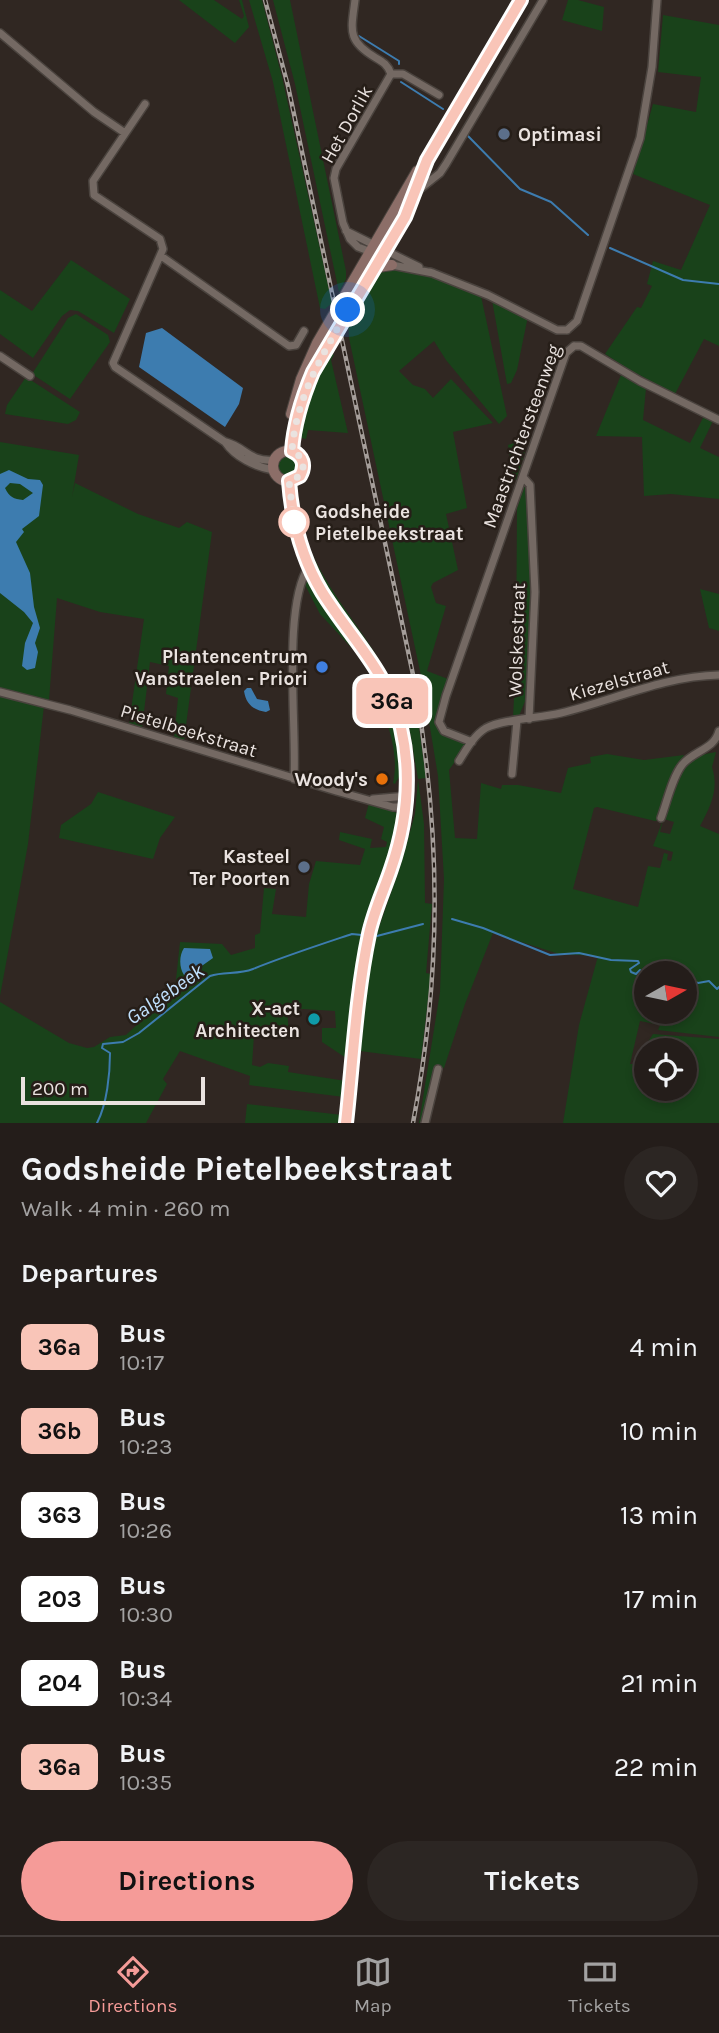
<!DOCTYPE html>
<meta charset="utf-8">
<style>
:root{--surface:#241d1a;--page:#2c2623;--text:#f1f3f6;--muted:#a3a2a2;--line:#413b39;--accent:#f59b98}
body{margin:0;font-family:Karla,sans-serif;background:var(--page);color:var(--text);height:100vh;display:flex;flex-direction:column;font-size:26px;white-space:nowrap}
*{box-sizing:border-box;margin:0}
p{font-size:23px;color:var(--muted)}
.icon{flex:none;width:38px;height:38px;fill:none;stroke:currentColor;stroke-width:2;stroke-linecap:round;stroke-linejoin:round}
.map{position:relative;height:1123px;overflow:hidden}
.details{display:flex;flex-direction:column;background:var(--surface);flex:1}
.details>*{flex:none}
.badge{padding:0 14px;border-radius:10px;font-size:24px;line-height:46px}
.needle{width:46px;rotate:81deg}
.buttons{position:absolute;left:634px;top:961px;display:grid;gap:14px}
.buttons a{display:grid;place-items:center;width:63px;height:63px;border-radius:50%;background:var(--surface);box-shadow:0 4px 10px #0003,0 0 0 2px var(--line);font-size:35px}
.scale{position:absolute;left:21px;bottom:18px;width:184px;box-sizing:border-box;padding-left:7px;border:4px solid #eae3e0;border-top:0;font-size:19px;line-height:24px;white-space:nowrap;color:#eae3e0;-webkit-text-stroke:5px #261e18;paint-order:stroke}
.you{position:absolute;width:35px;height:35px;margin:-18px;border:5px solid #fff;border-radius:50%;background:#1a73e8;box-shadow:0 0 0 10px #1a73e833}
.map>.badge{position:absolute;translate:-50% -50%;box-shadow:0 0 0 4px #fff}
h2{padding:0 21px;font-size:26px;line-height:63px}
.round{display:grid;place-items:center;flex:none;width:74px;height:74px;border-radius:37px;background:var(--page)}
.headline{display:flex;align-items:center;justify-content:space-between;height:119px;padding:0 21px}
h1{font-size:33px;font-weight:700;line-height:52px}
.cta{display:flex;gap:14px;margin-top:auto;padding:14px 21px}
.cta a{flex:1;height:80px;border-radius:42px;background:var(--accent);color:#111;font-size:28px;font-weight:700;line-height:80px;text-align:center}
.cta a+a{background:var(--page);color:var(--text)}
ul{padding:0;list-style:none}
li{display:flex;align-items:center;gap:21px;height:84px;padding:0 21px}
li div{flex:1}
li b{display:block;font-size:26px}
li em{font-style:normal}
li .badge{min-width:77px;font-weight:700;text-align:center}
.menu{display:flex;justify-content:space-around;align-items:center;height:98px;border-top:2px solid var(--line);background:var(--surface);font-size:19px;color:var(--muted)}
.menu a{display:grid;justify-items:center;gap:4px}
.menu .active{color:var(--accent)}
.map>svg:first-child{display:block}
.green{fill:#19421a;fill-rule:evenodd}
.water{fill:#3d7caf;fill-rule:evenodd}
.lines{fill:none;stroke-linecap:round;stroke-linejoin:round}
.stream{stroke:#3d7caf;stroke-width:2}
.street-casing{stroke:#4a433e;stroke-width:10}
.secondary-casing{stroke:#4a433e;stroke-width:12}
.street{stroke:#746963;stroke-width:7}
.secondary{stroke:#8c6e68;stroke-width:10}
.rail-casing{stroke:#a59e9a;stroke-width:4.5}
.rail{stroke:#261e18;stroke-width:2;stroke-dasharray:5;stroke-linecap:butt}
.line-casing{stroke:#fff;stroke-width:16}
.line{stroke:#f9c5b8;stroke-width:10}
.walk{stroke:#eae3e0;stroke-width:7;stroke-dasharray:0 12.6}
.service-dot{fill:#5c6f8a;stroke:#261e18;stroke-width:2.5}
.stop-dot{fill:#fff;stroke:#f9c5b8;stroke-width:3.5}
.shop-dot{fill:#3f7fe0;stroke:#261e18;stroke-width:2.5}
.food-dot{fill:#e8710a;stroke:#261e18;stroke-width:2.5}
.culture-dot{fill:#0f9aa8;stroke:#261e18;stroke-width:2.5}
.labels{text-anchor:middle;stroke-width:5;stroke-linejoin:round;paint-order:stroke}
.street-label{font-size:19px;fill:#eae3e0;stroke:#261e18}
.poi-label{font-size:19px;font-weight:bold;fill:#eae3e0;stroke:#261e18;text-anchor:end}
.stop-label{font-size:19px;font-weight:bold;fill:#eae3e0;stroke:#261e18;text-anchor:start}
.water-label{font-size:21px;font-style:italic;fill:#c1e2ff;stroke:#261e18}
</style>
<div class="map">
<svg width="719" height="1123" viewBox="0 0 719 1123">
<rect width="100%" height="100%" fill="#302722"/>
<path class="green" d="M 179,0 L 214,0 L 242,19 L 244,16 L 239,0 L 242,0 L 249,27 L 235,43 Z
M 249,0 L 262,0 L 282,77 L 332,303 L 325,309 L 320,308 L 273,82 Z
M 273,0 L 290,0 L 346,271 L 346,279 L 339,292 L 295,84 Z
M 568,0 L 578,0 L 604,7 L 602,31 L 562,20 Z
M 663,15 L 719,25 L 719,346 L 704,339 L 675,394 L 630,370 L 605,354 L 637,307 L 641,308 L 652,286 L 647,284 L 653,261 L 681,270 L 710,205 L 633,174 L 653,104 L 696,112 L 701,77 L 658,72 Z
M 71,260 L 130,299 L 114,333 L 78,311 L 70,310 L 62,316 L 33,358 L 0,334 L 0,290 L 32,311 Z
M 386,268 L 429,276 L 481,296 L 507,416 L 499,424 L 446,360 L 434,341 L 399,371 L 413,385 L 425,389 L 433,398 L 451,379 L 493,423 L 453,432 L 467,508 L 446,514 L 458,570 L 433,583 L 431,587 L 436,603 L 446,606 L 427,671 L 448,679 L 438,709 L 437,724 L 465,742 L 466,746 L 449,770 L 455,838 L 477,839 L 481,783 L 501,789 L 502,785 L 518,785 L 561,793 L 568,768 L 591,763 L 590,757 L 607,754 L 644,760 L 684,755 L 659,820 L 655,821 L 597,807 L 594,808 L 573,889 L 638,907 L 648,866 L 660,868 L 664,853 L 668,854 L 667,860 L 671,861 L 673,852 L 653,846 L 663,820 L 660,832 L 670,834 L 674,822 L 664,819 L 683,770 C 692,758 702,754 716,752 L 712,767 C 719,789 711,806 700,826 L 719,834 L 719,1037 L 658,1030 L 660,1025 L 640,1021 L 630,1064 L 634,1064 L 653,1034 L 719,1039 L 719,1123 L 563,1123 L 579,1025 L 598,956 L 559,954 L 493,933 L 465,1004 L 444,1068 L 438,1067 L 424,1123 L 419,1123 L 440,992 L 444,879 L 438,776 L 423,685 L 349,338 C 349,334 348,330 349,326 C 352,314 376,273 386,268 ZM 646,973 L 684,973 L 684,1012 L 646,1012 ZM 646,1050 L 684,1050 L 684,1088 L 646,1088 Z
M 492,300 L 528,316 L 517,370 L 511,383 L 507,384 Z
M 76,314 L 108,335 L 110,342 L 70,399 L 32,374 L 68,318 Z
M 328,351 L 334,355 L 331,360 L 348,433 L 308,430 L 306,439 L 297,437 L 307,395 Z
M 621,375 L 646,388 L 643,420 L 690,443 L 704,416 L 713,421 L 700,448 L 719,457 L 719,499 L 671,494 L 644,496 L 642,437 L 596,436 Z
M 26,377 L 80,412 L 76,420 L 68,424 L 5,414 L 7,405 Z
M 0,442 L 79,455 L 72,497 L 75,483 L 138,514 L 179,528 L 187,522 L 212,532 L 184,740 L 174,738 L 178,698 L 166,694 L 169,666 L 150,662 L 142,728 L 129,724 L 144,619 L 100,612 L 57,598 L 49,700 L 0,690 Z
M 517,442 L 526,448 L 516,480 L 513,477 L 508,445 Z
M278 466a10 10 0 1 1 20 0a10 10 0 1 1-20 0Z
M 525,485 L 532,592 L 526,699 L 519,716 L 513,718 L 516,657 L 517,508 Z
M 302,528 C 323,595 378,641 403,706 L 400,707 L 389,682 L 373,653 L 319,579 L 309,558 L 299,529 Z
M 307,578 L 309,578 L 363,656 L 361,658 L 320,614 L 304,583 Z
M 700,589 L 719,594 L 719,631 L 709,628 Z
M 376,675 C 385,694 409,755 401,774 C 399,777 397,780 395,784 L 393,783 C 401,748 382,709 370,677 Z
M 0,696 L 44,706 L 28,844 L 0,996 Z
M 408,706 L 416,706 L 426,778 L 418,779 L 424,824 L 425,903 L 432,904 L 426,973 L 431,974 L 421,1059 L 360,1051 L 372,947 L 401,864 L 415,814 L 418,779 L 406,708 Z
M 98,792 L 175,817 L 160,838 L 153,859 L 59,838 L 61,825 L 91,804 Z
M 369,803 L 397,813 L 398,830 L 393,848 L 367,914 L 349,1060 L 322,1042 L 322,1028 L 336,1028 L 335,1011 L 287,1008 L 289,1035 L 254,1035 L 252,1065 L 260,1067 L 268,1063 L 289,1066 L 288,1072 L 346,1081 L 344,1097 L 249,1085 L 250,1076 L 180,1051 L 163,1079 L 167,1084 L 146,1123 L 0,1123 L 0,1002 L 69,1043 L 87,1048 L 94,1047 L 110,1037 L 126,1035 L 175,989 L 180,942 L 222,944 L 231,955 L 255,948 L 255,935 L 260,933 L 264,888 L 276,889 L 272,914 L 306,917 L 309,884 L 316,861 L 360,865 L 365,849 L 339,840 L 340,832 L 372,839 L 370,848 L 386,847 L 387,842 L 381,839 L 384,827 L 365,818 Z
M 247,1104 L 342,1115 L 341,1123 L 245,1123 Z"/>
<path class="water" d="M 162,328 L 243,388 L 239,404 L 225,427 L 139,367 L 146,333 Z
M 9,470 L 28,479 L 40,480 L 43,485 L 39,516 L 22,529 L 24,532 L 16,542 L 30,573 L 34,607 L 40,628 L 35,643 L 38,652 L 35,668 L 27,670 L 22,666 L 25,643 L 33,623 L 24,612 L 0,593 L 0,474 ZM 10,483 L 20,484 L 33,493 L 23,500 C 14,499 9,497 5,488 Z
M 247,688 L 251,688 L 257,699 L 268,701 L 270,710 L 266,712 C 253,710 246,704 244,691 Z
M 184,948 L 210,949 L 213,958 L 189,975 L 184,975 C 179,968 179,955 184,948 Z"/>
<g class="lines">
<path class="stream" d="M 359,36 L 399,61 L 399,64
M 401,82 L 443,109
M 468,136 L 520,189 L 551,202 L 588,235
M 610,248 L 683,280 L 719,284
M 452,919 L 483,928 L 550,955 L 579,953 L 611,960 L 638,961 L 639,963 L 630,969 L 631,972 L 636,974 L 640,970 L 643,976 L 646,976
M 377,936 L 423,924
M 684,978 L 698,983 L 709,981 L 717,989 L 719,987
M 97,1123 C 107,1104 110,1074 110,1053 L 102,1048 L 103,1044 L 123,1042 L 139,1033 L 210,976 C 224,971 238,975 253,969 C 285,956 319,945 352,934 L 362,935"/>
<g class="street-casing">
<path id="street" d="M 355,0 C 351,31 347,41 376,58 C 383,62 388,65 391,74 L 336,169 L 334,178 L 343,223 L 350,239 L 358,247 L 371,252 L 392,265 L 433,273
M 0,33 L 94,112 L 125,133
M 391,74 L 403,74 L 439,95
M 145,104 L 93,181 L 94,195 L 160,239 L 163,249 L 113,363 L 115,367 L 225,442 C 235,457 255,467 273,470
M 415,193 L 440,173 L 446,164 L 543,0
M 346,231 L 419,267
M 161,256 L 289,346 L 296,345 L 304,331
M 430,272 L 488,295 L 557,330 L 567,330
M 567,330 L 577,321 L 640,138 L 652,67 L 657,0
M 574,346 L 581,346 L 640,381 L 719,420
M 0,356 L 30,376
M 226,442 C 245,447 250,462 273,460
M 523,477 L 530,485 L 535,592 L 529,719
M 0,692 L 70,710 L 336,791 L 393,807 L 406,807
M 472,742 L 444,731 L 439,722 L 446,696 L 566,353 L 574,346
M 459,761 C 466,750 474,735 486,728 C 503,719 541,718 561,713 C 614,700 664,676 719,675
M 512,774 L 517,721
M 294,779 C 297,727 282,606 309,566
M 373,799 L 407,796
M 661,818 C 667,802 672,778 682,765 C 694,750 714,750 719,731
M 425,1123 L 438,1069"/>
</g>
<g class="secondary-casing">
<path id="secondary" d="M 372,272 L 378,267 L 392,265
M 291,414 L 301,379 L 317,343 L 417,171
M273 466a15 15 0 1 1 30 0a15 15 0 1 1-30 0Z
M 292,451 L 297,415 L 313,372 L 405,217 L 427,160 L 521,0
M 289,481 C 292,521 301,557 322,592 C 352,640 387,669 401,728 C 412,776 407,823 391,869 C 384,890 374,911 369,934 C 356,996 353,1060 346,1123"/>
</g>
<use href="#street" class="street"/>
<use href="#secondary" class="secondary"/>
<g class="rail-casing">
<path id="rail" d="M 265,0 L 288,86 L 415,684 C 441,838 442,970 413,1123"/>
</g>
<use href="#rail" class="rail"/>
</g>
<g class="lines">
<g class="line-casing">
<path id="line" d="M 346,1123 C 353,1060 356,996 369,934 C 374,911 384,890 391,869 C 407,823 412,776 401,728 C 387,670 352,640 322,592 C 301,557 292,521 289,481 L 300,476 C 306,465 303,456 292,451 C 294,423 302,398 313,372 L 405,217 L 427,160 L 521,0"/>
</g>
<use href="#line" class="line"/>
<path class="walk" d="M 294,522 L 289,481 L 300,476 C 306,465 303,456 292,451 C 296,397 322,356 348,310"/>
</g>
<g class="service-dot">
<circle cx="504" cy="134" r="7"/>
<circle cx="304" cy="867" r="7"/>
</g>
<circle class="stop-dot" cx="294" cy="522" r="14"/>
<circle class="shop-dot" cx="322" cy="667" r="7"/>
<circle class="food-dot" cx="382" cy="779" r="7"/>
<circle class="culture-dot" cx="314" cy="1019" r="7"/>
<g class="labels">
<g class="street-label">
<text transform="translate(346 124) rotate(-61)" y="7">Het Dorlik</text>
<text transform="translate(521 436) rotate(-70)" y="7">Maastrichtersteenweg</text>
<text transform="translate(516 640) rotate(-88)" y="7">Wolskestraat</text>
<text transform="translate(619 680) rotate(-16)" y="7">Kiezelstraat</text>
<text transform="translate(189 730) rotate(17)" y="7">Pietelbeekstraat</text>
</g>
<g class="poi-label">
<text x="518" y="141" text-anchor="start">Optimasi</text>
<text x="308" y="663">Plantencentrum<tspan x="308" dy="22">Vanstraelen - Priori</tspan></text>
<text x="368" y="786">Woody's</text>
<text x="290" y="863">Kasteel<tspan x="290" dy="22">Ter Poorten</tspan></text>
<text x="300" y="1015">X-act<tspan x="300" dy="22">Architecten</tspan></text>
</g>
<g class="stop-label">
<text x="315" y="518">Godsheide<tspan x="315" dy="22">Pietelbeekstraat</tspan></text>
</g>
<g class="water-label">
<text transform="translate(165 994) rotate(-35)" y="7">Galgebeek</text>
</g>
</g>
</svg>
<div class="buttons">
<a><svg class="needle" viewBox="-14 -14 28 28"><path d="M0-13l5 13h-10z" fill="#e53935"/><path d="M0 13l5-13h-10z" fill="#a3a2a2"/></svg></a>
<a><svg class="icon" aria-label="locate" viewBox="0 0 24 24"><circle cx="12" cy="12" r="6"/><path d="M12 2v4M12 18v4M2 12h4M18 12h4"/></svg></a>
</div>
<div class="scale">200 m</div>
<div class="you" style="left:348px;top:310px"></div>
<b class="badge" style="left:392px;top:701px;background:#f9c5b8;color:#111">36a</b>
</div>
<section class="details">
<div class="headline"><div><h1>Godsheide Pietelbeekstraat</h1><p>Walk · 4 min · 260 m</p></div><a class="round"><svg class="icon" aria-label="heart" viewBox="0 0 24 24"><path d="M12 20l-8-8c-3-5 5-10 8-4 3-6 11-1 8 4z"/></svg></a></div>
<h2>Departures</h2>
<ul>
<li><span class="badge" style="background:#f9c5b8;color:#111">36a</span><div><b>Bus</b><p>10:17</p></div><em>4 min</em></li>
<li><span class="badge" style="background:#f9c5b8;color:#111">36b</span><div><b>Bus</b><p>10:23</p></div><em>10 min</em></li>
<li><span class="badge" style="background:#fff;color:#111">363</span><div><b>Bus</b><p>10:26</p></div><em>13 min</em></li>
<li><span class="badge" style="background:#fff;color:#111">203</span><div><b>Bus</b><p>10:30</p></div><em>17 min</em></li>
<li><span class="badge" style="background:#fff;color:#111">204</span><div><b>Bus</b><p>10:34</p></div><em>21 min</em></li>
<li><span class="badge" style="background:#f9c5b8;color:#111">36a</span><div><b>Bus</b><p>10:35</p></div><em>22 min</em></li>
</ul>
<div class="cta"><a>Directions</a><a>Tickets</a></div>
</section>
<nav class="menu">
<a class="active"><svg class="icon" aria-label="directions" viewBox="0 0 24 24"><path d="M12 3l9 9-9 9-9-9zM9 14v-3h6M13 9l2 2-2 2"/></svg>Directions</a>
<a><svg class="icon" aria-label="map" viewBox="0 0 24 24"><path d="M3 6l6-2 6 2 6-2v14l-6 2-6-2-6 2zM9 4v14M15 6v14"/></svg>Map</a>
<a><svg class="icon" aria-label="tickets" viewBox="0 0 24 24"><path d="M3 7h18v10H3zM15 7v10"/></svg>Tickets</a>
</nav>
